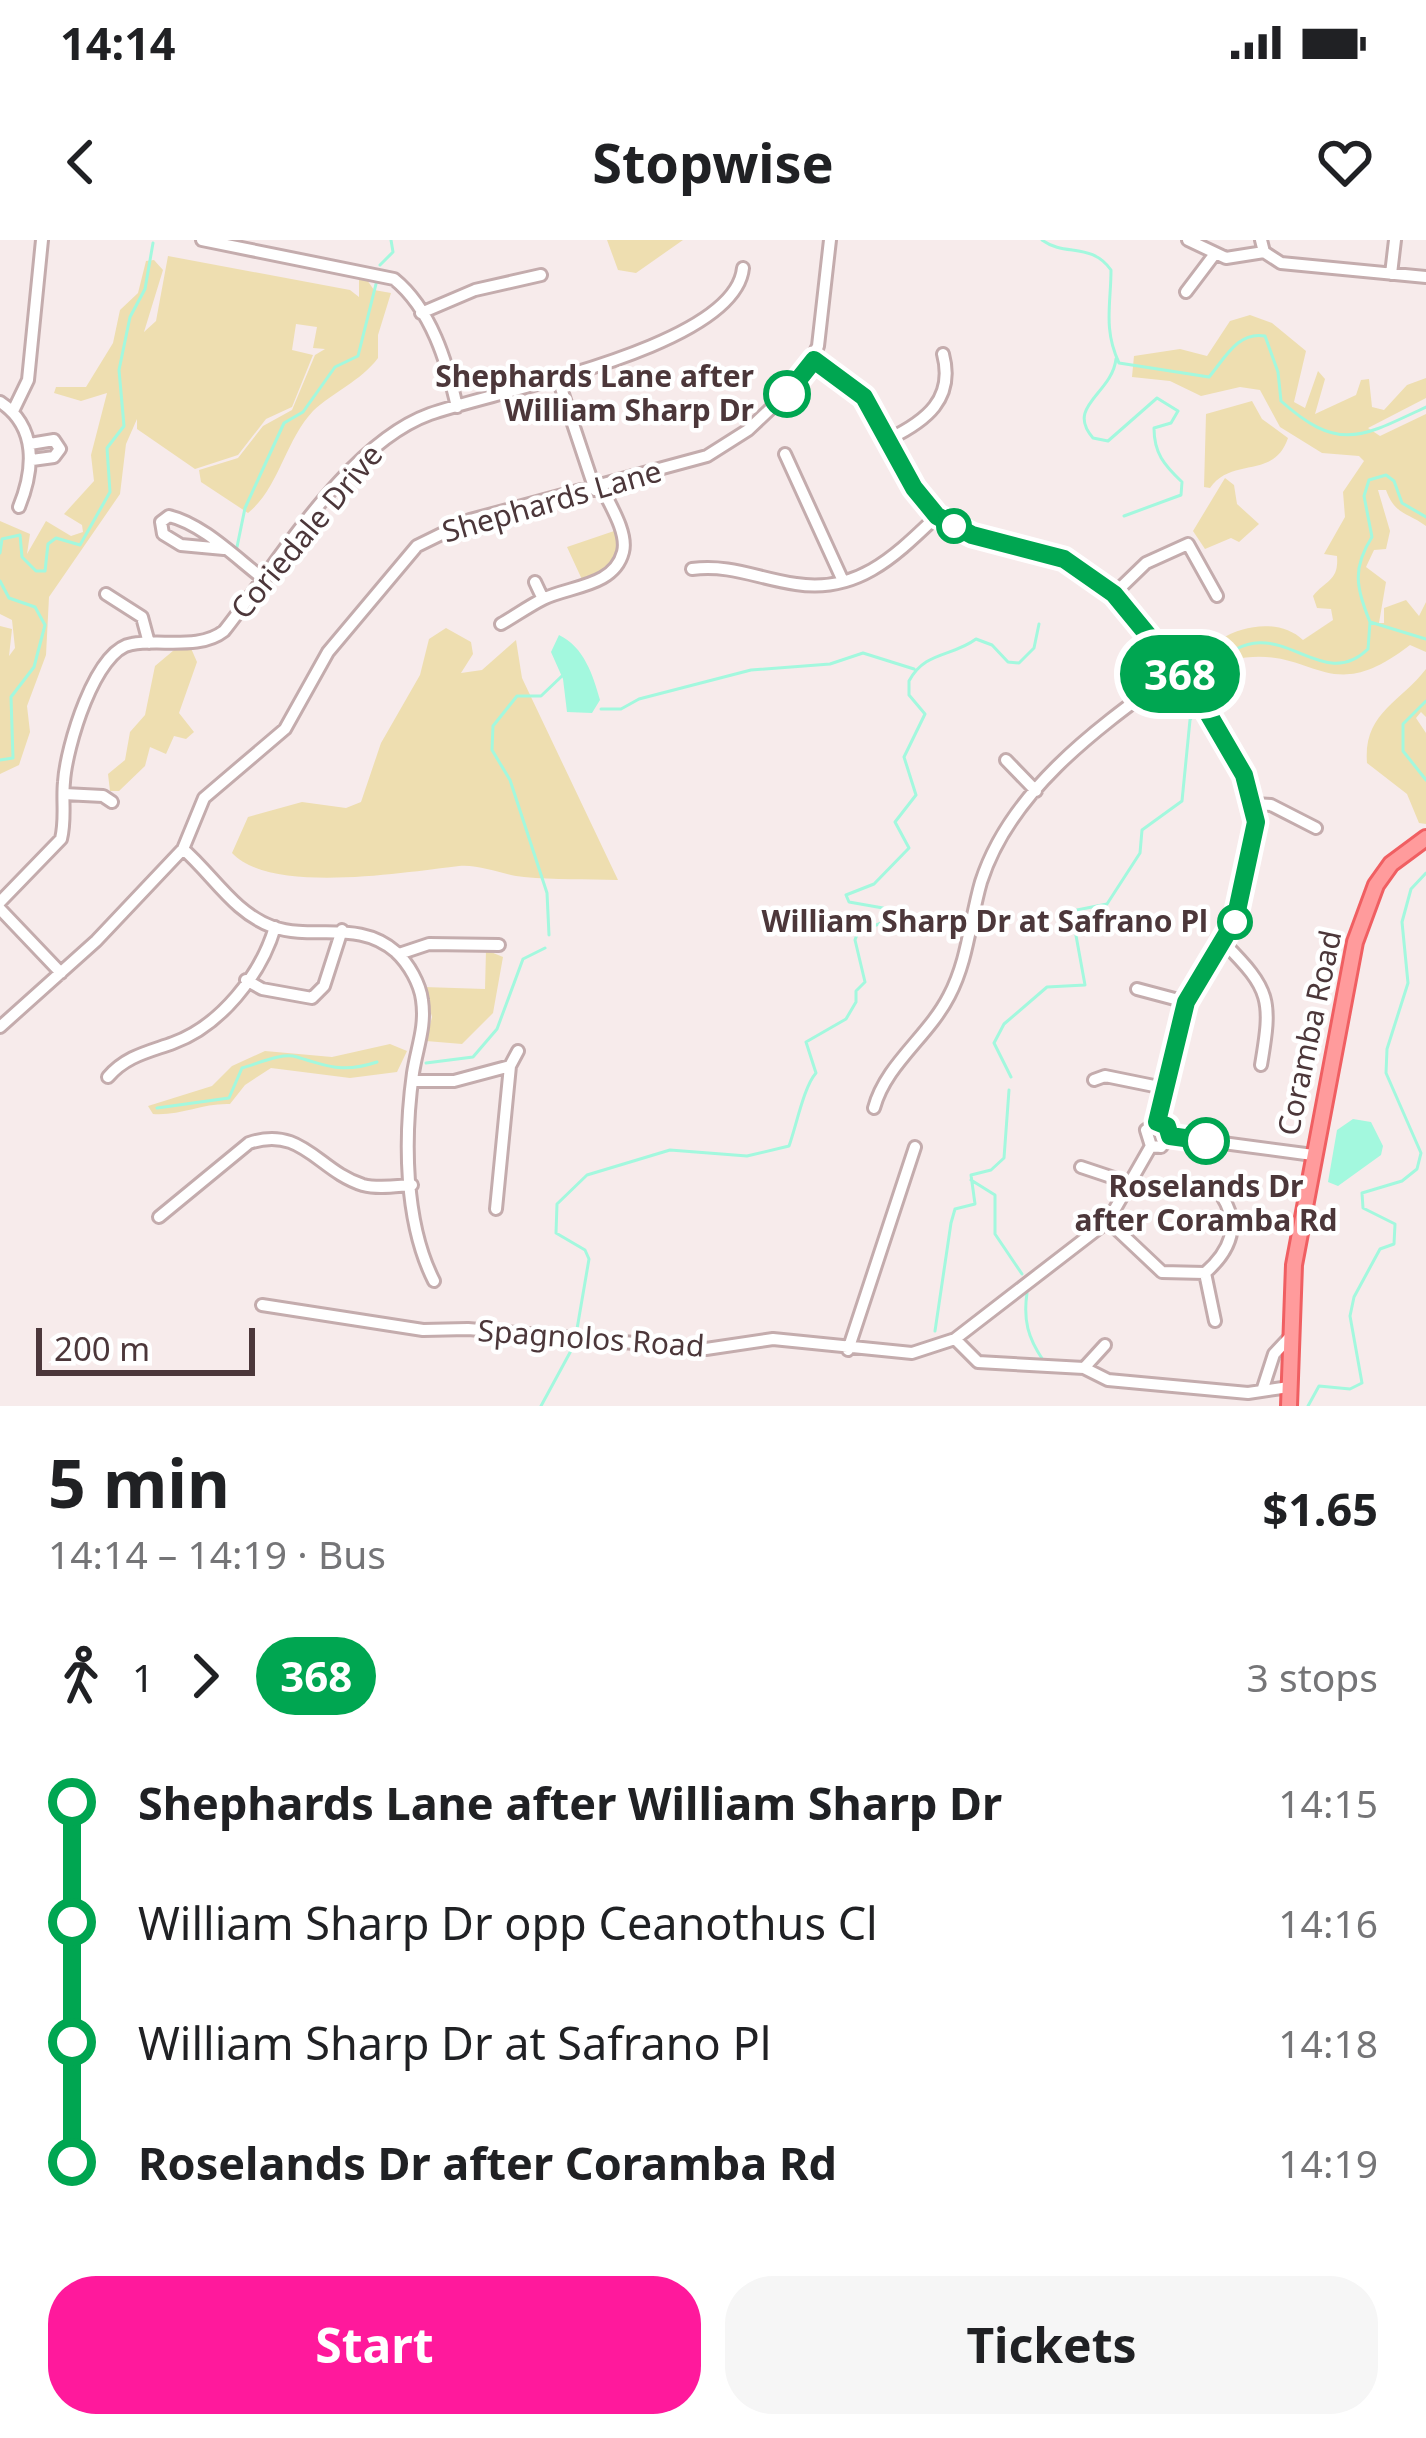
<!DOCTYPE html>
<meta charset="utf-8">
<style>
:root{--surface:#fff;--page:#f6f6f6;--text:#202124;--muted:#757577;--accent:#ff199c}
body{margin:0;font-family:"Noto Sans",sans-serif;background:var(--page);color:var(--text);height:100vh;display:flex;flex-direction:column;font-size:45px;white-space:nowrap}
*{box-sizing:border-box;margin:0}
p{font-size:39px;color:var(--muted)}
.icon{flex:none;width:66px;height:66px;fill:none;stroke:currentColor;stroke-width:2;stroke-linecap:round;stroke-linejoin:round}
.map{position:relative;height:1166px;overflow:hidden}
.drawer{display:flex;flex-direction:column;background:var(--surface);flex:1}
.drawer>*{flex:none}
.badge{padding:0 24px;border-radius:39px;font-size:42px;line-height:78px}
.scale{position:absolute;left:36px;bottom:30px;width:219px;box-sizing:border-box;padding-left:12px;border:6px solid #4c373a;border-top:0;font-size:33px;line-height:42px;white-space:nowrap;color:#4c373a;-webkit-text-stroke:9px #fff;paint-order:stroke}
.map>.badge{position:absolute;translate:-50% -50%;box-shadow:0 0 0 6px #fff}
.legs{display:flex;align-items:center;gap:18px;height:132px;padding:0 48px;font-size:39px}
.legs p{margin-inline-start:auto}
.summary{display:flex;align-items:center;justify-content:space-between;height:204px;padding:0 48px}
h1{font-size:66px;font-weight:700;line-height:90px}
.primary-button{display:flex;gap:24px;margin-top:auto;padding:24px 48px}
.primary-button a{flex:1;height:138px;border-radius:48px;background:var(--accent);color:#fff;font-size:48px;font-weight:700;line-height:138px;text-align:center}
.primary-button a+a{background:var(--page);color:var(--text)}
ul{padding:0 48px;list-style:none}
li{display:flex;align-items:center;gap:42px;height:120px;font-size:45px}
li i{display:grid;place-items:center;width:18px;height:100%;margin:0 15px;background:currentColor}
li i::after{content:'';width:30px;height:30px;margin:-15px;border:9px solid;border-radius:50%;background:var(--surface)}
li p{margin-inline-start:auto}
li:first-child i{background:linear-gradient(#0000 50%,currentColor 0)}
li:last-child i{background:linear-gradient(currentColor 50%,#0000 0)}
.status{display:flex;justify-content:space-between;align-items:center;height:84px;padding:0 60px;background:var(--surface);direction:ltr}
.status svg{height:33px;fill:currentColor}
header{display:flex;justify-content:space-between;align-items:center;height:156px;padding:0 48px;background:var(--surface);font-size:54px;font-weight:700}
.map>svg:first-child{display:block}
.green{fill:#eedeb0}
.water{fill:#a3f8de}
.lines{fill:none;stroke-linecap:round;stroke-linejoin:round}
.stream{stroke:#a3f8de;stroke-width:3}
.minor-casing{stroke:#c4acad;stroke-width:16}
.major-casing{stroke:#f05f62;stroke-width:20}
.minor{stroke:#fff;stroke-width:10}
.major{stroke:#ff9b9c;stroke-width:14}
.line-1-casing{stroke:#fff;stroke-width:27}
.line-1{stroke:#00a651;stroke-width:18}
.stop-1-dot{fill:#fff;stroke:#00a651;stroke-width:6}
.labels{text-anchor:middle;stroke-width:9;stroke-linejoin:round;paint-order:stroke}
.stop-label{font-size:30px;font-weight:bold;fill:#4c373a;stroke:#fff;text-anchor:end}
.street-label{font-size:30px;fill:#4c373a;stroke:#fff}
</style>
<div class="status"><b>14:14</b><svg viewBox="0 0 49 12"><path d="M0 12V9h3v3zM5 12V6h3v6zM10 12V3h3v9zM15 12V0h3v12zM26 1h20v11H26zM47 4h2v5h-2z"/></svg></div>
<header><svg class="icon" aria-label="back" viewBox="0 0 24 24"><path d="M15 5l-7 7 7 7"/></svg>Stopwise<svg class="icon" aria-label="heart" viewBox="0 0 24 24"><path d="M12 20l-8-8c-3-5 5-10 8-4 3-6 11-1 8 4z"/></svg></header>
<div class="map">
<svg width="1426" height="1166" viewBox="0 0 1426 1166">
<rect width="100%" height="100%" fill="#f7ebeb"/>
<path class="green" d="M 607,0 L 683,0 L 636,33 L 618,30 Z
M 168,16 L 350,50 L 359,57 L 359,39 L 365,37 L 374,50 L 391,53 L 378,95 L 378,118 C 361,141 333,152 313,171 C 285,201 279,248 248,273 L 201,242 L 199,230 L 238,218 L 263,186 L 292,170 L 315,115 L 325,109 L 313,108 L 317,87 L 296,84 L 292,110 L 313,115 L 292,167 L 266,179 L 238,215 L 195,229 L 137,189 L 137,179 L 126,204 L 120,254 L 49,357 L 46,415 L 27,466 L 30,492 L 19,525 L 0,534 L 0,386 L 12,389 L 9,416 L 15,408 L 12,380 L 0,374 L 0,281 L 30,294 L 27,314 L 46,281 L 71,296 L 83,292 L 82,285 L 64,274 L 94,241 L 91,215 L 107,153 L 81,161 L 54,153 L 56,147 L 86,147 L 113,103 L 120,70 L 138,53 L 146,21 L 154,20 L 163,30 L 144,92 L 156,81 Z
M 1250,75 L 1272,83 L 1306,111 L 1294,162 L 1305,168 L 1318,131 L 1325,139 L 1315,174 L 1356,155 L 1361,140 L 1369,139 L 1372,167 L 1384,170 L 1407,145 L 1426,138 L 1426,158 L 1368,188 L 1380,196 L 1426,174 L 1426,286 C 1407,272 1395,275 1386,250 L 1378,250 L 1390,291 L 1386,309 L 1374,310 L 1366,327 L 1386,342 L 1379,383 L 1384,383 L 1384,368 L 1406,360 L 1419,376 L 1426,362 L 1426,412 L 1410,405 C 1324,472 1314,401 1231,420 L 1224,436 L 1226,458 L 1216,470 L 1191,434 C 1206,392 1271,370 1303,400 L 1333,380 L 1331,369 L 1317,368 L 1313,356 C 1326,340 1339,341 1337,316 L 1324,314 L 1345,277 L 1343,252 L 1364,221 L 1359,216 L 1322,213 L 1280,187 L 1260,150 L 1240,147 L 1201,156 L 1170,141 L 1132,137 L 1134,116 L 1180,109 L 1207,116 L 1230,81 Z
M 1252,161 L 1262,179 L 1288,198 C 1274,240 1232,216 1210,248 L 1204,247 L 1206,174 Z
M 1225,238 L 1234,245 L 1237,264 L 1259,284 L 1239,302 L 1231,298 L 1205,309 L 1193,291 Z
M 620,289 L 616,323 L 585,346 L 567,307 Z
M 446,388 L 471,402 L 473,414 L 461,433 L 482,430 L 516,400 L 522,438 L 618,640 C 586,639 555,640 524,637 C 503,635 480,624 459,626 C 406,632 271,655 232,613 L 248,577 L 302,562 L 346,568 L 361,562 L 381,503 L 420,435 L 429,399 Z
M 180,405 L 190,406 L 197,422 L 179,473 L 194,492 L 186,499 L 174,496 L 166,514 L 150,507 L 145,526 L 119,551 L 110,551 L 108,534 L 125,520 L 130,492 L 145,475 L 155,426 Z
M 1426,429 L 1426,477 L 1421,472 L 1416,478 L 1426,493 L 1426,584 L 1419,583 L 1407,554 L 1367,523 C 1363,473 1400,463 1426,429 Z
M 486,710 L 503,717 L 493,773 L 462,804 L 426,801 L 432,777 L 424,747 L 485,749 Z
M 390,804 L 407,811 L 397,832 L 350,838 L 271,828 L 245,845 L 230,864 C 202,863 180,876 153,874 L 148,866 L 212,846 L 232,826 L 265,811 L 332,817 Z"/>
<path class="water" d="M 559,395 C 584,407 593,435 600,460 L 592,473 L 567,472 L 563,439 L 551,412 Z
M 1353,879 L 1371,882 L 1383,906 L 1381,915 L 1338,946 L 1328,942 L 1337,890 Z"/>
<g class="lines">
<path class="stream" d="M 1042,0 C 1065,17 1091,2 1111,30 C 1111,64 1103,89 1119,123 L 1209,137 C 1225,118 1238,91 1265,96 L 1278,132 L 1281,161 C 1339,213 1362,197 1426,167
M 380,25 L 393,12 L 391,0
M 1116,119 C 1112,154 1065,166 1093,198 L 1108,201 L 1157,158 L 1178,171 L 1171,183 L 1154,188 C 1154,213 1164,225 1182,242 L 1181,255 L 1124,276
M 1426,277 L 1402,263 L 1394,241 L 1386,235 L 1369,240 L 1364,256 L 1372,297 C 1352,328 1356,348 1370,382 L 1426,399
M 237,307 L 245,268 L 284,183 L 303,172 L 335,127 L 358,116 L 377,40
M 0,313 L 2,299 L 20,295 L 22,317 L 36,331 L 45,331 L 48,304 L 56,298 L 80,305 L 110,252 L 107,208 L 124,186 L 119,130 L 130,77 L 145,49 L 153,3
M 0,341 L 9,358 L 35,367 L 45,385 L 34,427 L 11,457 L 13,518 L 0,520
M 1426,461 L 1403,484 L 1403,511 L 1426,540
M 1210,462 L 1218,451 L 1214,427 C 1275,360 1318,458 1368,409 L 1370,382
M 601,469 L 621,469 L 639,459 L 751,430 L 830,424 L 863,413 L 914,429
M 549,695 L 547,653 L 510,540 L 492,510 L 493,486 L 517,456 L 541,456 L 563,435
M 426,823 L 473,817 L 497,789 L 523,719 L 545,708
M 1011,837 L 994,803 L 1004,784 L 1047,747 L 1085,745 L 1073,679 L 1077,670 L 1107,664 L 1140,613 L 1142,590 L 1182,561 L 1190,480 L 1197,469
M 157,868 L 229,858 L 242,828 C 257,824 282,812 297,817 C 329,827 344,833 377,822
M 971,940 L 995,955 L 995,994 L 1022,1034
M 1027,1053 C 1023,1080 1028,1098 1043,1120
M 577,1089 L 589,1019 L 585,1010 L 556,993 L 557,964 L 587,935 L 670,910 L 747,916 L 789,906 C 796,887 804,846 816,833 L 806,802 L 846,779 L 856,762 L 856,751 L 865,742 L 855,700 L 858,692 L 884,682 L 883,668 L 849,662 L 846,655 L 874,644 L 909,608 L 895,582 L 916,555 L 904,517 L 925,474 L 909,455 L 909,441 C 925,411 952,417 976,399 L 992,405 L 1008,422 L 1019,423 L 1034,408 L 1039,384
M 935,1091 L 951,983 L 955,969 L 975,964 L 971,935 L 991,930 L 1004,918 L 1009,850
M 541,1166 L 573,1107
M 1308,1166 L 1319,1146 L 1350,1149 L 1362,1143 L 1350,1076 L 1354,1057 L 1380,1009 L 1394,1004 L 1395,984 L 1363,968 L 1362,953 L 1402,941 L 1417,929 L 1421,913 L 1386,833 L 1387,809 L 1408,743 L 1402,682 L 1411,649 L 1426,633"/>
<g class="minor-casing">
<path id="minor" d="M 202,0 L 394,39 C 431,69 447,122 457,167
M 1188,0 L 1226,18 L 1264,12
M 1261,0 L 1264,12 L 1281,23 L 1426,37
M 1391,34 L 1395,0
M 1186,52 L 1214,15
M 421,73 L 475,50 L 541,35
M 814,120 L 864,157 L 914,249 L 937,276 L 972,295 L 1064,319 L 1114,354 L 1198,456 L 1243,535 L 1256,582 L 1235,680 L 1186,762 L 1157,882
M 559,142 L 595,250
M 0,162 C 38,187 34,230 19,267
M 13,171 L 28,140 L 42,0
M 889,199 C 926,181 955,159 943,114
M 30,204 L 54,200 L 60,209 L 54,217 L 32,220
M 785,214 L 843,341
M 224,309 L 181,305 L 163,294 L 161,282 L 169,276 C 203,284 237,319 265,340
M 692,329 C 731,324 759,339 796,344 C 858,354 896,315 937,276
M 535,342 L 543,359
M 106,354 L 142,377 L 149,403
M 1114,354 L 1146,323 L 1188,304 L 1217,356
M 501,384 C 515,376 529,366 543,359 C 569,346 614,347 623,312 C 628,293 610,265 602,248
M 1006,520 L 1036,551
M 64,554 L 103,556 L 112,562
M 1255,564 L 1271,565 L 1316,588
M 183,609 C 213,635 234,673 273,687 C 316,701 358,679 396,712 C 409,724 420,744 422,760 C 426,787 417,807 413,833 C 404,898 404,982 434,1041
M 0,662 L 61,599 C 66,579 62,561 64,542 C 66,508 95,409 132,404 C 161,399 200,410 224,391 C 278,323 347,204 430,174 C 494,151 735,108 743,28
M 0,669 L 61,733
M 1224,703 C 1271,750 1272,760 1261,825
M 399,714 L 429,704 L 499,705
M 246,740 L 262,749 L 312,758 L 324,746 L 342,690
M 1137,749 L 1186,762
M 0,787 L 96,701 L 183,609 L 204,558 L 285,489 L 328,412 L 417,306 L 470,280 L 707,216 L 748,190 L 784,156 L 805,133 L 818,106 L 830,0
M 108,837 C 126,816 148,812 173,803 C 220,786 261,735 275,687
M 1094,840 L 1105,836 L 1164,848
M 412,841 L 454,841 L 510,826
M 874,868 C 886,824 928,797 949,756 C 968,720 970,680 981,642 C 1011,548 1102,485 1177,430
M 1151,906 L 1161,907 L 1170,896 L 1313,915
M 1081,927 L 1132,944
M 496,969 L 510,826 L 518,811
M 159,977 L 249,903 C 302,885 318,931 363,945 C 378,949 396,946 412,945
M 1108,981 L 1162,1032 L 1205,1033 C 1230,1011 1241,986 1222,956
M 1205,1033 L 1215,1081
M 262,1065 L 423,1090 L 468,1089 L 706,1109 L 773,1099 L 912,1113 L 955,1099 L 1108,981 L 1151,906 L 1146,890 L 1157,882
M 955,1099 L 978,1122 L 1084,1128 L 1108,1140 L 1248,1153 L 1289,1147
M 848,1110 L 915,907
M 1084,1128 L 1105,1105
M 1263,1148 L 1274,1114 L 1289,1098"/>
</g>
<g class="major-casing">
<path id="major" d="M 1289,1166 L 1294,1025 L 1355,702 L 1376,645 L 1391,624 L 1426,598"/>
</g>
<use href="#minor" class="minor"/>
<use href="#major" class="major"/>
</g>
<g class="lines">
<g class="line-1-casing">
<path id="line-1" d="M 787,154 L 814,120 L 864,157 L 914,248 L 937,276 L 972,295 L 1064,319 L 1114,354 L 1198,456 L 1244,535 L 1256,582 L 1235,680 L 1186,762 L 1157,882 L 1167,886 L 1170,896 L 1206,901"/>
</g>
<use href="#line-1" class="line-1"/>
</g>
<g class="stop-1-dot">
<circle cx="787" cy="154" r="21"/>
<circle cx="954" cy="286" r="15"/>
<circle cx="1235" cy="682" r="15"/>
<circle cx="1206" cy="901" r="21"/>
</g>
<g class="labels">
<g class="stop-label">
<text x="754" y="147">Shephards Lane after<tspan x="754" dy="34">William Sharp Dr</tspan></text>
<text x="1208" y="692">William Sharp Dr at Safrano Pl</text>
<text x="1206" y="957" text-anchor="middle">Roselands Dr<tspan x="1206" dy="34">after Coramba Rd</tspan></text>
</g>
<g class="street-label">
<text transform="translate(552 262) rotate(-16)" y="10">Shephards Lane</text>
<text transform="translate(307 292) rotate(-50)" y="10">Coriedale Drive</text>
<text transform="translate(1310 793) rotate(-78)" y="10">Coramba Road</text>
<text transform="translate(591 1099) rotate(4)" y="10">Spagnolos Road</text>
</g>
</g>
</svg>
<div class="scale">200 m</div>
<b class="badge" style="left:1180px;top:434px;background:#00a651;color:#fff">368</b>
</div>
<section class="drawer">
<div class="summary"><div><h1>5 min</h1><p>14:14 – 14:19 · Bus</p></div><b>$1.65</b></div>
<div class="legs"><svg class="icon" aria-label="walk" viewBox="0 0 24 24"><circle cx="13" cy="4" r="2"/><path d="M13 8l-2 6 4 7M11 14l-3 7M7 12l3-4h3l4 4"/></svg>1<svg class="icon" aria-label="forward" viewBox="0 0 24 24"><path d="M9 5l7 7-7 7"/></svg><b class="badge" style="background:#00a651;color:#fff">368</b><p>3 stops</p></div>
<ul>
<li><i style="color:#00a651"></i><b>Shephards Lane after William Sharp Dr</b><p>14:15</p></li>
<li><i style="color:#00a651"></i><span>William Sharp Dr opp Ceanothus Cl</span><p>14:16</p></li>
<li><i style="color:#00a651"></i><span>William Sharp Dr at Safrano Pl</span><p>14:18</p></li>
<li><i style="color:#00a651"></i><b>Roselands Dr after Coramba Rd</b><p>14:19</p></li>
</ul>
<div class="primary-button"><a>Start</a><a>Tickets</a></div>
</section>
